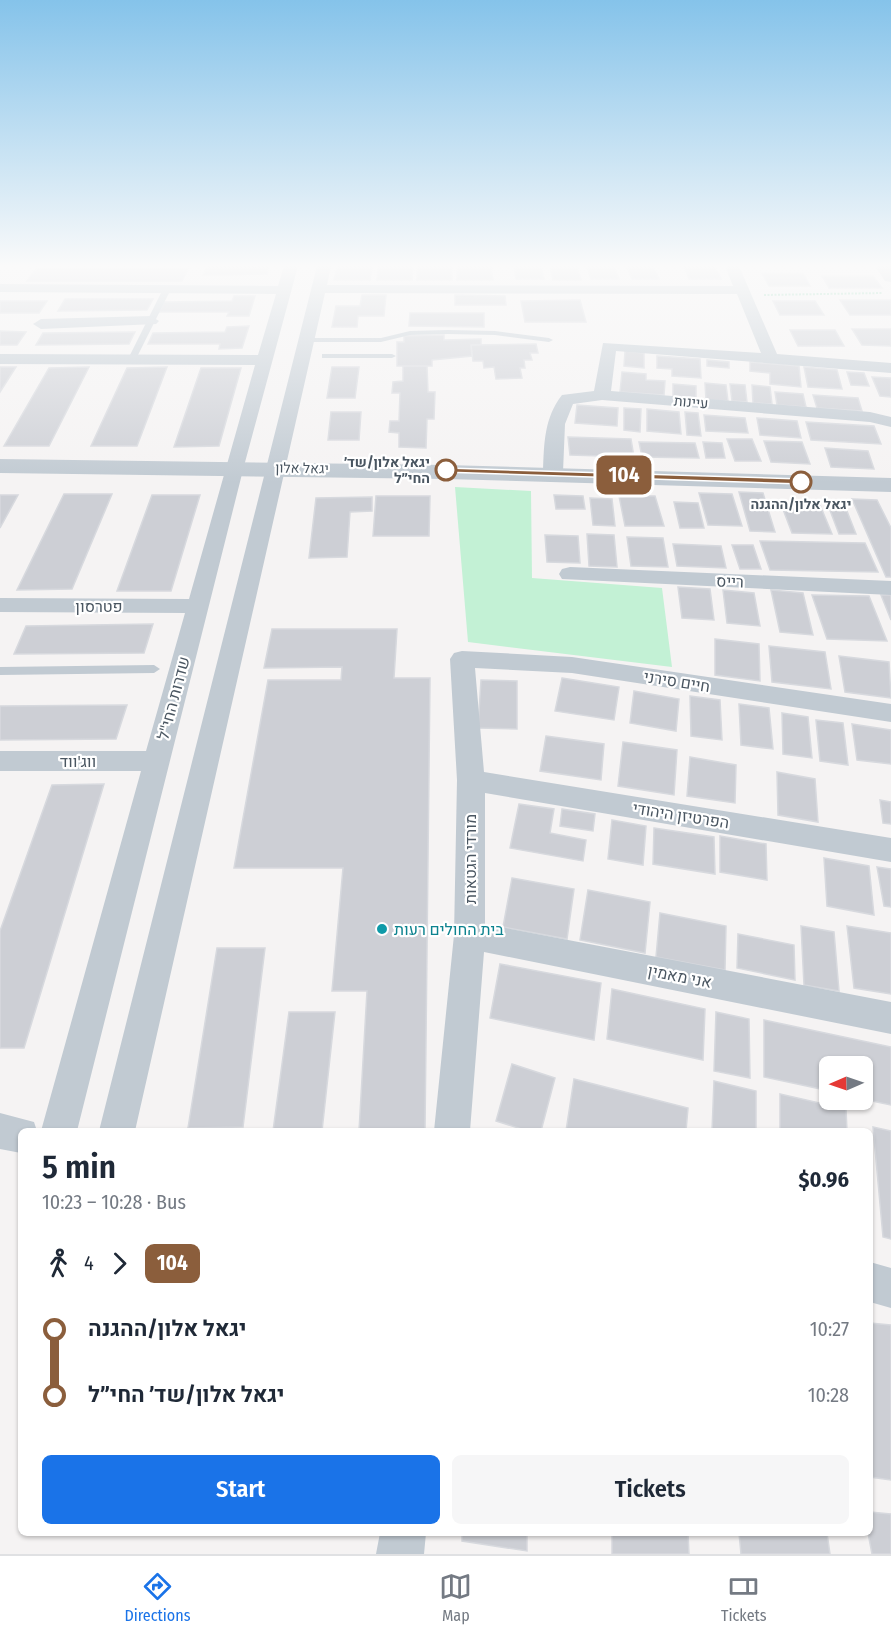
<!DOCTYPE html>
<meta charset="utf-8">
<style>
:root{--surface:#fff;--page:#f6f6f7;--text:#1f2937;--muted:#747a83;--line:#e0e1e3;--accent:#1a73e8}
body{margin:0;font-family:"Fira Sans Condensed",Heebo,sans-serif;background:var(--page);color:var(--text);height:100vh;display:flex;flex-direction:column;font-size:22px;white-space:nowrap}
*{box-sizing:border-box;margin:0}
p{font-size:20px;color:var(--muted)}
.icon{flex:none;width:33px;height:33px;fill:none;stroke:currentColor;stroke-width:2;stroke-linecap:round;stroke-linejoin:round}
.map{position:relative;flex:1;overflow:hidden}
.details{position:absolute;left:18px;top:1128px;width:855px;height:408px;display:flex;flex-direction:column;background:var(--surface);border-radius:9px;box-shadow:0 2px 4px #0004}
.details>*{flex:none}
.badge{padding:0 12px;border-radius:9px;font-size:21px;line-height:39px}
.needle{width:39px;rotate:268deg}
.buttons{position:absolute;left:819px;top:1056px;display:grid;gap:12px}
.buttons a{display:grid;place-items:center;width:54px;height:54px;border-radius:9px;background:var(--surface);box-shadow:0 2px 4px #0004;font-size:30px}
.map>.badge{position:absolute;translate:-50% -50%;box-shadow:0 0 0 3px #fff}
.legs{display:flex;align-items:center;gap:9px;height:66px;padding:0 24px;font-size:20px}
.legs p{margin-inline-start:auto}
.head{display:flex;align-items:center;justify-content:space-between;height:102px;padding:0 24px}
h1{font-size:33px;font-weight:600;line-height:45px}
.action{display:flex;gap:12px;margin-top:auto;padding:12px 24px}
.action a{flex:1;height:69px;border-radius:9px;background:var(--accent);color:#fff;font-size:24px;font-weight:600;line-height:69px;text-align:center}
.action a+a{background:var(--page);color:var(--text)}
ul{padding:0 24px;list-style:none}
li{display:flex;align-items:center;gap:21px;height:66px;font-size:22px}
li i{display:grid;place-items:center;width:9px;height:100%;margin:0 8px;background:currentColor}
li i::after{content:'';width:15px;height:15px;margin:-8px;border:4px solid;border-radius:50%;background:var(--surface)}
li p{margin-inline-start:auto}
li:first-child i{background:linear-gradient(#0000 50%,currentColor 0)}
li:last-child i{background:linear-gradient(currentColor 50%,#0000 0)}
.menu{display:flex;justify-content:space-around;align-items:center;height:84px;border-top:2px solid var(--line);background:var(--surface);font-size:16px;color:var(--muted)}
.menu a{display:grid;justify-items:center;gap:3px}
.menu .on{color:var(--accent)}
.map>svg:first-child{display:block}
.green{fill:#c3f1d5}
.building{fill:#cdcfd5;stroke:#d7d9de;stroke-width:1.5}
.lines{fill:none;stroke-linecap:round;stroke-linejoin:round}
.path{stroke:#7ad0a6;stroke-width:2;stroke-dasharray:2 1.5;stroke-linecap:butt}
.service{fill:#c1cad2;fill-rule:evenodd}
.minor{fill:#c1cad2;fill-rule:evenodd}
.tertiary{fill:#c1cad2;fill-rule:evenodd}
.line-1{fill:#8b5e3c;stroke:#fff;stroke-width:1.5}
.stop-1-dot{fill:#fff;stroke:#8b5e3c;stroke-width:3}
.culture-dot{fill:#0f9aa8;stroke:#fff;stroke-width:2}
.labels{text-anchor:middle;stroke-width:4.5;stroke-linejoin:round;paint-order:stroke}
.far-street-label{font-size:14px;fill:#4a5661;stroke:#fff}
.far-stop-label{font-size:14px;font-weight:bold;fill:#4a5661;stroke:#fff;text-anchor:end}
.street-label{font-size:16px;fill:#4a5661;stroke:#fff}
.culture-label{font-size:16px;fill:#0d838f;stroke:#fff;text-anchor:start}
</style>
<div class="map">
<svg width="891" height="1554" viewBox="0 0 891 1554">
<rect width="100%" height="100%" fill="#f5f3f3"/>
<path class="green" d="M 455,487 L 531,491 L 532,578 L 662,588 L 672,667 L 468,642 Z"/>
<path class="building" d="M 207,266 L 269,266 L 267,274 L 203,275 Z
M 491,266 L 493,280 L 457,280 L 457,267 Z
M 653,266 L 659,279 L 632,279 L 627,267 Z
M 684,266 L 715,266 L 721,279 L 689,279 Z
M 337,267 L 372,267 L 370,280 L 334,280 Z
M 378,267 L 413,267 L 412,280 L 377,280 Z
M 417,267 L 452,267 L 452,280 L 417,280 Z
M 514,267 L 541,267 L 544,279 L 516,279 Z
M 550,267 L 577,267 L 581,280 L 553,280 Z
M 587,267 L 614,267 L 619,279 L 591,279 Z
M 37,268 L 189,268 L 182,281 L 27,281 Z
M 762,273 L 803,273 L 810,286 L 769,286 Z
M 822,276 L 873,276 L 882,288 L 829,288 Z
M 362,295 L 386,295 L 384,316 L 358,316 L 357,327 L 332,327 L 336,306 L 360,306 Z
M 455,295 L 505,296 L 506,305 L 455,305 Z
M 234,296 L 255,296 L 249,316 L 227,316 L 229,312 L 159,312 L 164,302 L 232,301 Z
M 65,299 L 153,299 L 147,310 L 58,311 Z
M 580,300 L 586,322 L 525,322 L 521,301 Z
M 840,300 L 891,300 L 891,315 L 850,315 Z
M 0,301 L 47,301 L 39,313 L 0,313 Z
M 773,301 L 815,301 L 824,315 L 780,315 Z
M 410,313 L 484,313 L 484,327 L 409,326 Z
M 249,326 L 242,348 L 219,349 L 220,344 L 148,344 L 153,333 L 225,332 L 227,327 Z
M 852,329 L 891,329 L 891,346 L 862,345 Z
M 790,330 L 835,330 L 844,346 L 798,346 Z
M 0,331 L 26,332 L 17,345 L 0,345 Z
M 135,332 L 129,344 L 36,345 L 43,333 Z
M 444,335 L 444,340 L 481,339 L 481,345 L 471,345 L 472,356 L 432,360 L 432,366 L 397,366 L 397,342 L 404,342 L 404,336 Z
M 536,344 L 538,353 L 530,353 L 532,360 L 524,360 L 525,368 L 520,368 L 522,378 L 496,379 L 494,367 L 484,368 L 483,361 L 473,361 L 471,345 Z
M 625,351 L 644,353 L 644,368 L 624,366 Z
M 657,356 L 700,359 L 701,378 L 672,376 L 672,369 L 657,368 Z
M 707,360 L 729,362 L 729,368 L 707,366 Z
M 750,362 L 799,366 L 801,387 L 770,384 L 770,373 L 750,371 Z
M 403,366 L 427,366 L 428,392 L 435,392 L 434,419 L 427,419 L 426,448 L 399,447 L 399,433 L 389,432 L 390,421 L 399,421 L 400,393 L 392,393 L 393,382 L 403,381 Z
M 0,367 L 16,367 L 0,392 Z
M 89,367 L 49,446 L 4,446 L 49,368 Z
M 167,367 L 137,446 L 91,446 L 127,368 Z
M 332,367 L 359,367 L 355,398 L 327,398 Z
M 804,367 L 837,370 L 842,389 L 808,387 Z
M 201,368 L 241,368 L 219,446 L 174,447 Z
M 622,372 L 646,374 L 646,380 L 665,381 L 664,395 L 620,392 Z
M 847,372 L 864,373 L 869,386 L 851,385 Z
M 872,377 L 891,378 L 891,397 L 880,396 Z
M 705,383 L 726,385 L 728,401 L 706,400 Z
M 673,384 L 696,386 L 696,398 L 673,396 Z
M 730,384 L 745,385 L 747,402 L 732,401 Z
M 752,385 L 770,387 L 772,404 L 753,403 Z
M 775,392 L 803,394 L 806,407 L 777,405 Z
M 813,395 L 858,398 L 862,411 L 817,408 Z
M 577,405 L 618,408 L 617,426 L 575,423 Z
M 624,408 L 641,409 L 640,432 L 624,430 Z
M 647,409 L 679,412 L 681,434 L 647,431 Z
M 331,412 L 361,412 L 359,440 L 328,440 Z
M 685,412 L 698,413 L 701,436 L 687,435 Z
M 704,415 L 745,418 L 748,433 L 706,431 Z
M 757,418 L 797,421 L 801,438 L 760,435 Z
M 806,422 L 874,426 L 881,444 L 811,440 Z
M 568,437 L 631,439 L 634,457 L 570,455 Z
M 727,439 L 752,439 L 761,461 L 735,461 Z
M 764,441 L 802,442 L 810,464 L 771,462 Z
M 639,442 L 695,443 L 699,458 L 642,457 Z
M 703,442 L 722,443 L 725,458 L 706,458 Z
M 825,448 L 868,451 L 874,469 L 831,467 Z
M 739,492 L 763,493 L 775,532 L 750,531 Z
M 699,493 L 732,494 L 742,526 L 708,525 Z
M 64,494 L 112,494 L 72,589 L 17,590 Z
M 0,495 L 18,495 L 0,528 Z
M 152,495 L 200,495 L 171,591 L 117,591 Z
M 554,495 L 583,496 L 585,509 L 556,509 Z
M 376,496 L 430,496 L 429,536 L 373,536 Z
M 619,496 L 655,496 L 664,526 L 625,526 Z
M 372,497 L 372,511 L 350,512 L 347,557 L 309,558 L 316,498 Z
M 590,498 L 612,499 L 615,526 L 593,525 Z
M 852,499 L 877,500 L 891,528 L 891,577 L 886,577 Z
M 674,502 L 698,503 L 704,528 L 680,528 Z
M 781,504 L 820,505 L 832,534 L 792,533 Z
M 828,505 L 845,506 L 856,534 L 839,534 Z
M 587,534 L 614,535 L 617,567 L 589,566 Z
M 545,535 L 578,536 L 580,563 L 547,562 Z
M 627,537 L 663,538 L 668,567 L 631,566 Z
M 760,541 L 865,543 L 878,572 L 770,570 Z
M 673,544 L 721,546 L 726,568 L 677,566 Z
M 732,545 L 753,545 L 761,569 L 740,569 Z
M 678,587 L 710,589 L 714,620 L 682,618 Z
M 723,590 L 754,593 L 760,626 L 727,623 Z
M 771,590 L 803,593 L 813,635 L 780,632 Z
M 812,595 L 869,596 L 887,641 L 827,639 Z
M 881,595 L 891,595 L 891,620 Z
M 153,624 L 144,653 L 14,654 L 26,626 Z
M 272,629 L 397,629 L 394,678 L 430,678 L 425,1131 L 359,1131 L 367,991 L 332,991 L 343,868 L 234,868 L 268,680 L 341,680 L 342,667 L 264,668 Z
M 715,639 L 759,644 L 760,681 L 715,675 Z
M 769,646 L 825,652 L 831,689 L 772,682 Z
M 839,656 L 889,662 L 891,698 L 845,692 Z
M 562,678 L 619,687 L 614,720 L 555,711 Z
M 481,680 L 517,681 L 517,729 L 478,728 Z
M 634,691 L 679,699 L 676,731 L 630,723 Z
M 690,696 L 720,700 L 722,740 L 691,736 Z
M 739,704 L 769,708 L 773,749 L 741,745 Z
M 127,705 L 116,739 L 0,740 L 0,706 Z
M 782,713 L 808,717 L 812,758 L 783,754 Z
M 816,720 L 843,723 L 848,765 L 820,761 Z
M 852,724 L 891,730 L 891,764 L 857,760 Z
M 546,736 L 604,744 L 601,780 L 540,771 Z
M 623,742 L 677,750 L 674,795 L 618,786 Z
M 690,757 L 736,765 L 735,803 L 687,796 Z
M 777,772 L 815,779 L 818,822 L 778,815 Z
M 104,784 L 24,1048 L 0,1048 L 0,931 L 52,785 Z
M 880,800 L 891,802 L 891,824 L 883,823 Z
M 519,804 L 554,809 L 550,833 L 586,840 L 583,861 L 510,848 Z
M 562,809 L 595,814 L 593,831 L 560,826 Z
M 612,820 L 646,826 L 643,865 L 608,859 Z
M 654,828 L 714,837 L 715,874 L 653,864 Z
M 720,836 L 766,844 L 767,880 L 720,872 Z
M 824,858 L 869,866 L 874,915 L 827,906 Z
M 877,867 L 891,869 L 891,907 L 884,906 Z
M 512,878 L 574,889 L 567,939 L 503,927 Z
M 588,890 L 650,902 L 645,953 L 580,940 Z
M 660,913 L 726,926 L 725,970 L 656,957 Z
M 801,926 L 834,932 L 839,991 L 804,985 Z
M 847,926 L 891,933 L 891,994 L 854,988 Z
M 738,934 L 794,945 L 795,980 L 737,968 Z
M 217,948 L 265,948 L 243,1127 L 188,1128 Z
M 500,964 L 601,983 L 594,1040 L 490,1018 Z
M 612,989 L 705,1009 L 703,1060 L 607,1039 Z
M 289,1012 L 335,1012 L 322,1131 L 273,1131 Z
M 716,1012 L 749,1019 L 750,1078 L 714,1071 Z
M 764,1020 L 891,1047 L 891,1105 L 862,1099 L 862,1066 L 830,1066 L 830,1091 L 764,1077 Z
M 512,1064 L 555,1078 L 541,1131 L 528,1131 L 496,1121 Z
M 574,1079 L 688,1108 L 686,1131 L 566,1131 Z
M 714,1081 L 756,1091 L 756,1131 L 712,1131 Z
M 780,1094 L 846,1109 L 847,1131 L 780,1131 Z
M 873,1127 L 891,1131 L 891,1239 L 883,1237 Z
M 870,1323 L 891,1325 L 891,1480 L 870,1477 Z
M 870,1512 L 891,1514 L 891,1554 L 872,1554 L 868,1533 Z
M 462,1533 L 527,1533 L 527,1551 L 462,1541 Z
M 612,1533 L 688,1533 L 689,1554 L 612,1554 Z
M 739,1533 L 827,1533 L 830,1554 L 741,1554 Z"/>
<g class="lines">
<path class="path" d="M 764,295 L 882,293"/>
<path class="service" d="M 164,287 L 171,289 L 136,359 L 129,361 L 128,359 Z
M 448,330 L 495,331 L 549,338 L 553,340 L 549,342 L 495,335 L 448,334 L 410,335 L 381,342 L 307,342 L 303,340 L 307,338 L 381,338 L 410,331 Z
M 322,354 L 392,354 L 396,356 L 392,358 L 322,358 Z
M 154,665 L 160,669 L 154,673 L 0,675 L 0,667 Z"/>
<path class="minor" d="M 284,266 L 298,266 L 244,466 L 77,1131 L 41,1131 L 141,771 L 0,771 L 0,751 L 146,751 L 185,613 L 0,612 L 0,598 L 189,599 L 255,365 L 0,364 L 0,354 L 258,355 L 276,294 L 0,292 L 0,284 L 278,286 Z
M 317,266 L 331,266 L 327,285 L 733,286 L 725,266 L 739,266 L 777,354 L 891,363 L 891,373 L 616,351 L 611,391 L 870,412 L 891,417 L 891,427 L 870,422 L 602,400 L 573,404 L 565,424 L 563,472 L 553,478 L 543,472 C 544,444 544,418 562,395 L 594,391 L 603,343 L 761,353 L 737,294 L 325,293 L 135,1131 L 99,1131 Z
M 151,316 L 159,321 L 156,324 L 41,329 L 33,324 L 41,319 Z
M 570,567 L 891,581 L 891,595 L 562,579 L 559,574 L 562,569 Z
M 462,651 L 572,657 L 891,704 L 891,722 L 572,673 L 475,668 L 484,772 L 891,838 L 891,862 L 485,793 L 485,924 L 891,1002 L 891,1034 L 484,952 L 470,1131 L 434,1131 L 454,935 L 457,780 L 450,659 L 454,653 Z
M 0,1113 L 34,1122 L 37,1131 L 21,1131 L 21,1153 L 0,1149 Z
M 870,1262 L 891,1268 L 891,1308 L 870,1302 Z
M 380,1533 L 426,1533 L 424,1554 L 376,1554 Z"/>
<path class="tertiary" d="M 875,266 L 891,266 L 891,282 L 885,281 Z
M 0,459 L 446,465 L 891,478 L 891,492 L 446,479 L 0,473 Z"/>
</g>
<linearGradient id="sky" x2="0" y2="1"><stop stop-color="#85c3ea"/><stop offset="0.55" stop-color="#fafafa"/><stop offset="1" stop-color="#fafafa" stop-opacity="0"/></linearGradient>
<rect width="891" height="483" fill="url(#sky)"/>
<path class="line-1" d="M 446,468 L 801,479 L 805,482 L 801,484 L 443,472 Z"/>
<g class="stop-1-dot">
<circle cx="446" cy="470" r="10"/>
<circle cx="801" cy="482" r="10"/>
</g>
<circle class="culture-dot" cx="382" cy="929" r="6"/>
<g class="labels">
<g class="far-street-label">
<text transform="translate(691 402) rotate(5)" y="5">עיינות</text>
<text transform="translate(302 468) rotate(1)" y="5">יגאל אלון</text>
</g>
<g class="far-stop-label">
<text x="430" y="467">יגאל אלון/שד׳<tspan x="430" dy="16">החי״ל</tspan></text>
<text x="801" y="509" text-anchor="middle">יגאל אלון/ההגנה</text>
</g>
<g class="street-label">
<text transform="translate(730 581) rotate(2)" y="6">רייס</text>
<text x="99" y="612">פטרסון</text>
<text transform="translate(677 681) rotate(9)" y="6">חיים סירני</text>
<text transform="translate(173 698) rotate(-75)" y="6">שדרות החי"ל</text>
<text x="78" y="767">ווג'ווד</text>
<text transform="translate(681 815) rotate(9)" y="6">הפרטיזן היהודי</text>
<text transform="translate(470 859) rotate(-90)" y="6">מורדי הגטאות</text>
<text transform="translate(680 976) rotate(11)" y="6">אני מאמין</text>
</g>
<g class="culture-label">
<text x="394" y="935">בית החולים רעות</text>
</g>
</g>
</svg>
<div class="buttons">
<a><svg class="needle" viewBox="-14 -14 28 28"><path d="M0-13l5 13h-10z" fill="#e53935"/><path d="M0 13l5-13h-10z" fill="#747a83"/></svg></a>
</div>
<b class="badge" style="left:624px;top:475px;background:#8b5e3c;color:#fff">104</b>
<section class="details">
<div class="head"><div><h1>5 min</h1><p>10:23 – 10:28 · Bus</p></div><b>$0.96</b></div>
<div class="legs"><svg class="icon" aria-label="walk" viewBox="0 0 24 24"><circle cx="13" cy="4" r="2"/><path d="M13 8l-2 6 4 7M11 14l-3 7M7 12l3-4h3l4 4"/></svg>4<svg class="icon" aria-label="forward" viewBox="0 0 24 24"><path d="M9 5l7 7-7 7"/></svg><b class="badge" style="background:#8b5e3c;color:#fff">104</b></div>
<ul>
<li><i style="color:#8b5e3c"></i><b>יגאל אלון/ההגנה</b><p>10:27</p></li>
<li><i style="color:#8b5e3c"></i><b>יגאל אלון/שד׳ החי״ל</b><p>10:28</p></li>
</ul>
<div class="action"><a>Start</a><a>Tickets</a></div>
</section>
</div>
<nav class="menu">
<a class="on"><svg class="icon" aria-label="directions" viewBox="0 0 24 24"><path d="M12 3l9 9-9 9-9-9zM9 14v-3h6M13 9l2 2-2 2"/></svg>Directions</a>
<a><svg class="icon" aria-label="map" viewBox="0 0 24 24"><path d="M3 6l6-2 6 2 6-2v14l-6 2-6-2-6 2zM9 4v14M15 6v14"/></svg>Map</a>
<a><svg class="icon" aria-label="tickets" viewBox="0 0 24 24"><path d="M3 7h18v10H3zM15 7v10"/></svg>Tickets</a>
</nav>
